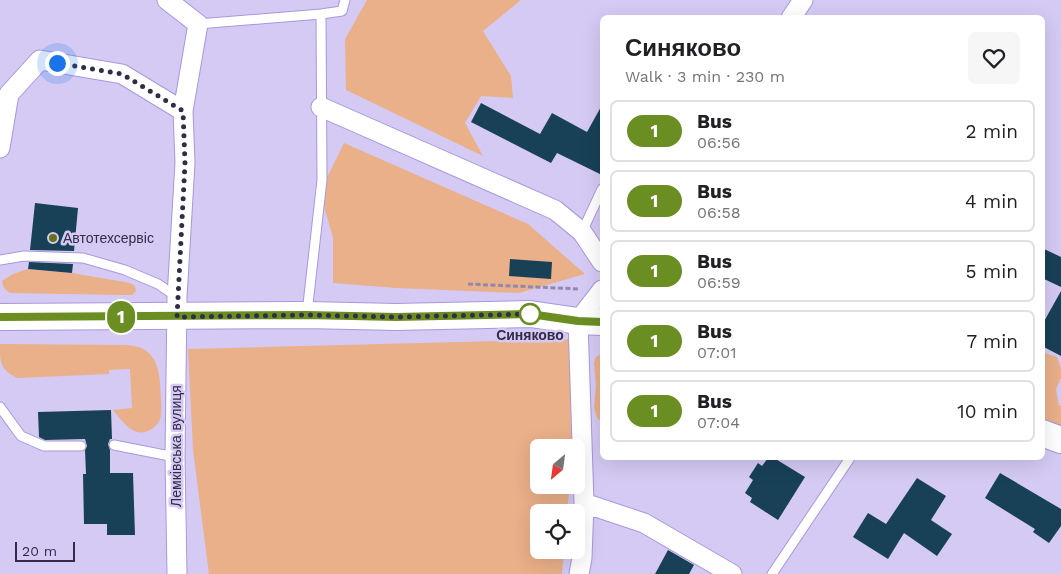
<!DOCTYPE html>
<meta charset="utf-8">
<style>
:root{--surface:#fff;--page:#f6f6f6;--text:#202124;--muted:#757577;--line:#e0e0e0}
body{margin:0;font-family:"Work Sans",sans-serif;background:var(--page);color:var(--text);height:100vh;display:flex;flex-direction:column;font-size:19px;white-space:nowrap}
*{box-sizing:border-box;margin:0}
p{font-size:16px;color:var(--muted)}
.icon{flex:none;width:28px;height:28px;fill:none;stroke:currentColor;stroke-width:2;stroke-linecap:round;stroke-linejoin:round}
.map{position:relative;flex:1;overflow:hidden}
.details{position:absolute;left:600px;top:15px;width:445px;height:445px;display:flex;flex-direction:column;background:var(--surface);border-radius:8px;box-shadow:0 5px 20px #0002}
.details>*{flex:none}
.badge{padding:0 10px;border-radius:16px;font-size:18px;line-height:32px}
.needle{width:32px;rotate:209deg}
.controls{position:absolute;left:530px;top:439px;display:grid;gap:10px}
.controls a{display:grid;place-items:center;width:55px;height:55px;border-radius:8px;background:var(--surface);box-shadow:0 5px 20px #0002;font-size:25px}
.scale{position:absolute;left:15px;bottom:12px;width:60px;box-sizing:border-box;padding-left:5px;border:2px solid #332c47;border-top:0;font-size:14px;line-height:18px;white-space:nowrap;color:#332c47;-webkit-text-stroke:4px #d4caf4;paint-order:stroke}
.you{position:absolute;width:25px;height:25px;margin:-12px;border:4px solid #fff;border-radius:50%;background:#1a73e8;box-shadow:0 0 0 8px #1a73e833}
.map>.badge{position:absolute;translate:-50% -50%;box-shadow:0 0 0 2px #fff}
.round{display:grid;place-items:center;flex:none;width:52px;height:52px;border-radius:8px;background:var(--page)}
.head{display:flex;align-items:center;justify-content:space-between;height:85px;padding:0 25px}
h1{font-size:24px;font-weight:700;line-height:38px}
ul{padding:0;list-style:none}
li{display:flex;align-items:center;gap:15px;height:62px;margin:0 10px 8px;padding:0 15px;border:2px solid var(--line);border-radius:8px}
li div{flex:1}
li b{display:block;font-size:19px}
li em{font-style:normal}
li .badge{min-width:55px;font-weight:700;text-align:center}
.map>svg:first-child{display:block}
.green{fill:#e9b089}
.building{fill:#184056}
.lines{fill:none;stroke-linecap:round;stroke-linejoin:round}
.service-casing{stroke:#a998db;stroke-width:11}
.minor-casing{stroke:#a998db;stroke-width:21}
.secondary-casing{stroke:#a998db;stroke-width:28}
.path{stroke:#9189ac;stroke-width:3;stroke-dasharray:5 2.5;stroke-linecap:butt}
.service{stroke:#fff;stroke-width:9}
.minor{stroke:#fff;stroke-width:19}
.secondary{stroke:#fff;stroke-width:26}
.line-casing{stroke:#fff;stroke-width:11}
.line{stroke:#6b8e23;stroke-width:8}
.walk{stroke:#332c47;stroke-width:5;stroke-dasharray:0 9}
.poi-dot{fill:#677018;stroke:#d4caf4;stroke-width:2}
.stop-dot{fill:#fff;stroke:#6b8e23;stroke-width:2.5}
.labels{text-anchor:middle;stroke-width:5;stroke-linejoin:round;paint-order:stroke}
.poi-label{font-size:14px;fill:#332c47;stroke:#d4caf4;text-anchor:start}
.stop-label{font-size:14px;font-weight:bold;fill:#332c47;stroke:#d4caf4}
.street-label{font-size:14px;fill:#332c47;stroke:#d4caf4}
</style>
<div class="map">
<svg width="1061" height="574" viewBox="0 0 1061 574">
<rect width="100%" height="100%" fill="#d4caf4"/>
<path class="green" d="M 367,0 L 521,0 L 483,31 L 511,76 L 513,98 L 481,96 L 465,123 L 483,156 L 346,90 L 345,39 Z
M 344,143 L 528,224 L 585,274 L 519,293 L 396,288 L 333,283 L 333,238 L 320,192 Z
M 28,269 L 72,273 L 130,283 L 135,286 L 136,291 L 132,295 L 123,295 L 10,293 C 5,290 3,287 2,281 L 13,274 Z
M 575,339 L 573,447 L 539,448 L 539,485 L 570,485 L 567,512 L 539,512 L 539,550 L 564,550 L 562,574 L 209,574 L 193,450 L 188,349 Z
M 0,344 L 126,345 C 132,346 140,346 145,350 C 161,361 160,382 161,400 C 161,406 162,413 160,419 C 158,424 155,427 150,430 C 134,439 122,421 113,410 L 132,408 L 130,369 L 109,370 L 109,374 L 17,378 C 0,369 0,363 0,344 Z
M 1042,352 L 1057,357 L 1061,368 L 1061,378 L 1056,389 L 1059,406 L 1061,405 L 1061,434 L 1043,430 Z
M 602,353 L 602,422 L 597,418 L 594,407 L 596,385 L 594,363 L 596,357 Z"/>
<path class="building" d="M 481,103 L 540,134 L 552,113 L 587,132 L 602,105 L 602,175 L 557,153 L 551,163 L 471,122 Z
M 35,203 L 78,208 L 74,251 L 30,250 Z
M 1042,248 L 1061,257 L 1061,287 L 1042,278 Z
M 510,259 L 552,262 L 551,279 L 509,276 Z
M 29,262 L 73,264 L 72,273 L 28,269 Z
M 1061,291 L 1061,356 L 1042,346 L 1042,325 Z
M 111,410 L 112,439 L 110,439 L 108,444 L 110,450 L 110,473 L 133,473 L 135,535 L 107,535 L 107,524 L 84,524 L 83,474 L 86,474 L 85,450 L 87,446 L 85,439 L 45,440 L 39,437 L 38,412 Z
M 768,458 L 774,458 L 805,477 L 778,520 L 750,502 L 752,498 L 745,493 L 753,480 L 749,477 L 758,463 L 762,466 Z
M 1000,473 L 1061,509 L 1061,526 L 1049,543 L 1033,532 L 1035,529 L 985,498 Z
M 917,478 L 946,496 L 931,520 L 952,534 L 937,556 L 904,533 L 888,559 L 853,537 L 868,513 L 886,524 Z
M 668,550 L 694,565 L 689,574 L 655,574 Z"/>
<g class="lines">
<g class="service-casing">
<path id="service" d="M 198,24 L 321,14 L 342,11 L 345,0
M 582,232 L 602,189
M 0,260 L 24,256 L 83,258 L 125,270 L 158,284 L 177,297
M 307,313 L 322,180 L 321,14
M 0,407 L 21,436 L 44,446 L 81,446
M 114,445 L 175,457
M 772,574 L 850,458"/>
</g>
<g class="minor-casing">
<path id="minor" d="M 167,0 L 198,24 L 183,111 L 185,163 L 177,297 L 175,457 L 177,574
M 791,18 L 803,0
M 321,107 L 555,210 L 582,232 L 602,262
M 0,148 L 9,94 L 40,60 L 122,74 L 183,111
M 584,503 L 644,523 L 732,574
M 579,574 L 582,558 L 584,503 L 578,321 L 602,290"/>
</g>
<g class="secondary-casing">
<path id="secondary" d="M 0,317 L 307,315 L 396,317 L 530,314 L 578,321 L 602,322
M 1042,433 L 1061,440"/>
</g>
<path class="path" d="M 468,284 L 580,289"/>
<use href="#service" class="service"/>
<use href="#minor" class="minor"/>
<use href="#secondary" class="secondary"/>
</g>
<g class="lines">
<g class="line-casing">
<path id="line" d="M 0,317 L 307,315 L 396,317 L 530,314 L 578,321 L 602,322"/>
</g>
<use href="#line" class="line"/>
<path class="walk" d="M 57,63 L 122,74 L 183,111 L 185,163 L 177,317 L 307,315 L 396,317 L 530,314"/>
</g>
<circle class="poi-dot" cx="53" cy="238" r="5"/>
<circle class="stop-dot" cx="530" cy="314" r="10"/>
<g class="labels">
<g class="poi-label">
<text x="63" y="243">Автотехсервіс</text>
</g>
<g class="stop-label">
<text x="530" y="340">Синяково</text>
</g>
<g class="street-label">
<text transform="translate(176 446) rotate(-90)" y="5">Лемківська вулиця</text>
</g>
</g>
</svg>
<div class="controls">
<a><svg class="needle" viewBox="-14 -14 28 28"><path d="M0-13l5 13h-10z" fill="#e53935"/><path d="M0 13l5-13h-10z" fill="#757577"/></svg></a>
<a><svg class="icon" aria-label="locate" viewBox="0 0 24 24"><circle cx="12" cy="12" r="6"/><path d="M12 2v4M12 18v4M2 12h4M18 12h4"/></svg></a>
</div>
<div class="scale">20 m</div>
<div class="you" style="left:57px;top:63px"></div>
<b class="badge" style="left:121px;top:317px;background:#6b8e23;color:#fff">1</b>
<section class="details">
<div class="head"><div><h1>Синяково</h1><p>Walk · 3 min · 230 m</p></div><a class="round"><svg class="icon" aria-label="heart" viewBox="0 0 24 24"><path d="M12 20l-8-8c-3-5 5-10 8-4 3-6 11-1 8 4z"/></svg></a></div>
<ul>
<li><span class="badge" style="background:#6b8e23;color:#fff">1</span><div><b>Bus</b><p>06:56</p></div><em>2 min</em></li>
<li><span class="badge" style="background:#6b8e23;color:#fff">1</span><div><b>Bus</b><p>06:58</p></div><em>4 min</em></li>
<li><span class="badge" style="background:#6b8e23;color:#fff">1</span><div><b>Bus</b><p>06:59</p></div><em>5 min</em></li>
<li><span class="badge" style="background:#6b8e23;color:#fff">1</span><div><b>Bus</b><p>07:01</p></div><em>7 min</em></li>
<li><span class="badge" style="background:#6b8e23;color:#fff">1</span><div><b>Bus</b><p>07:04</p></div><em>10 min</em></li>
</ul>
</section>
</div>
